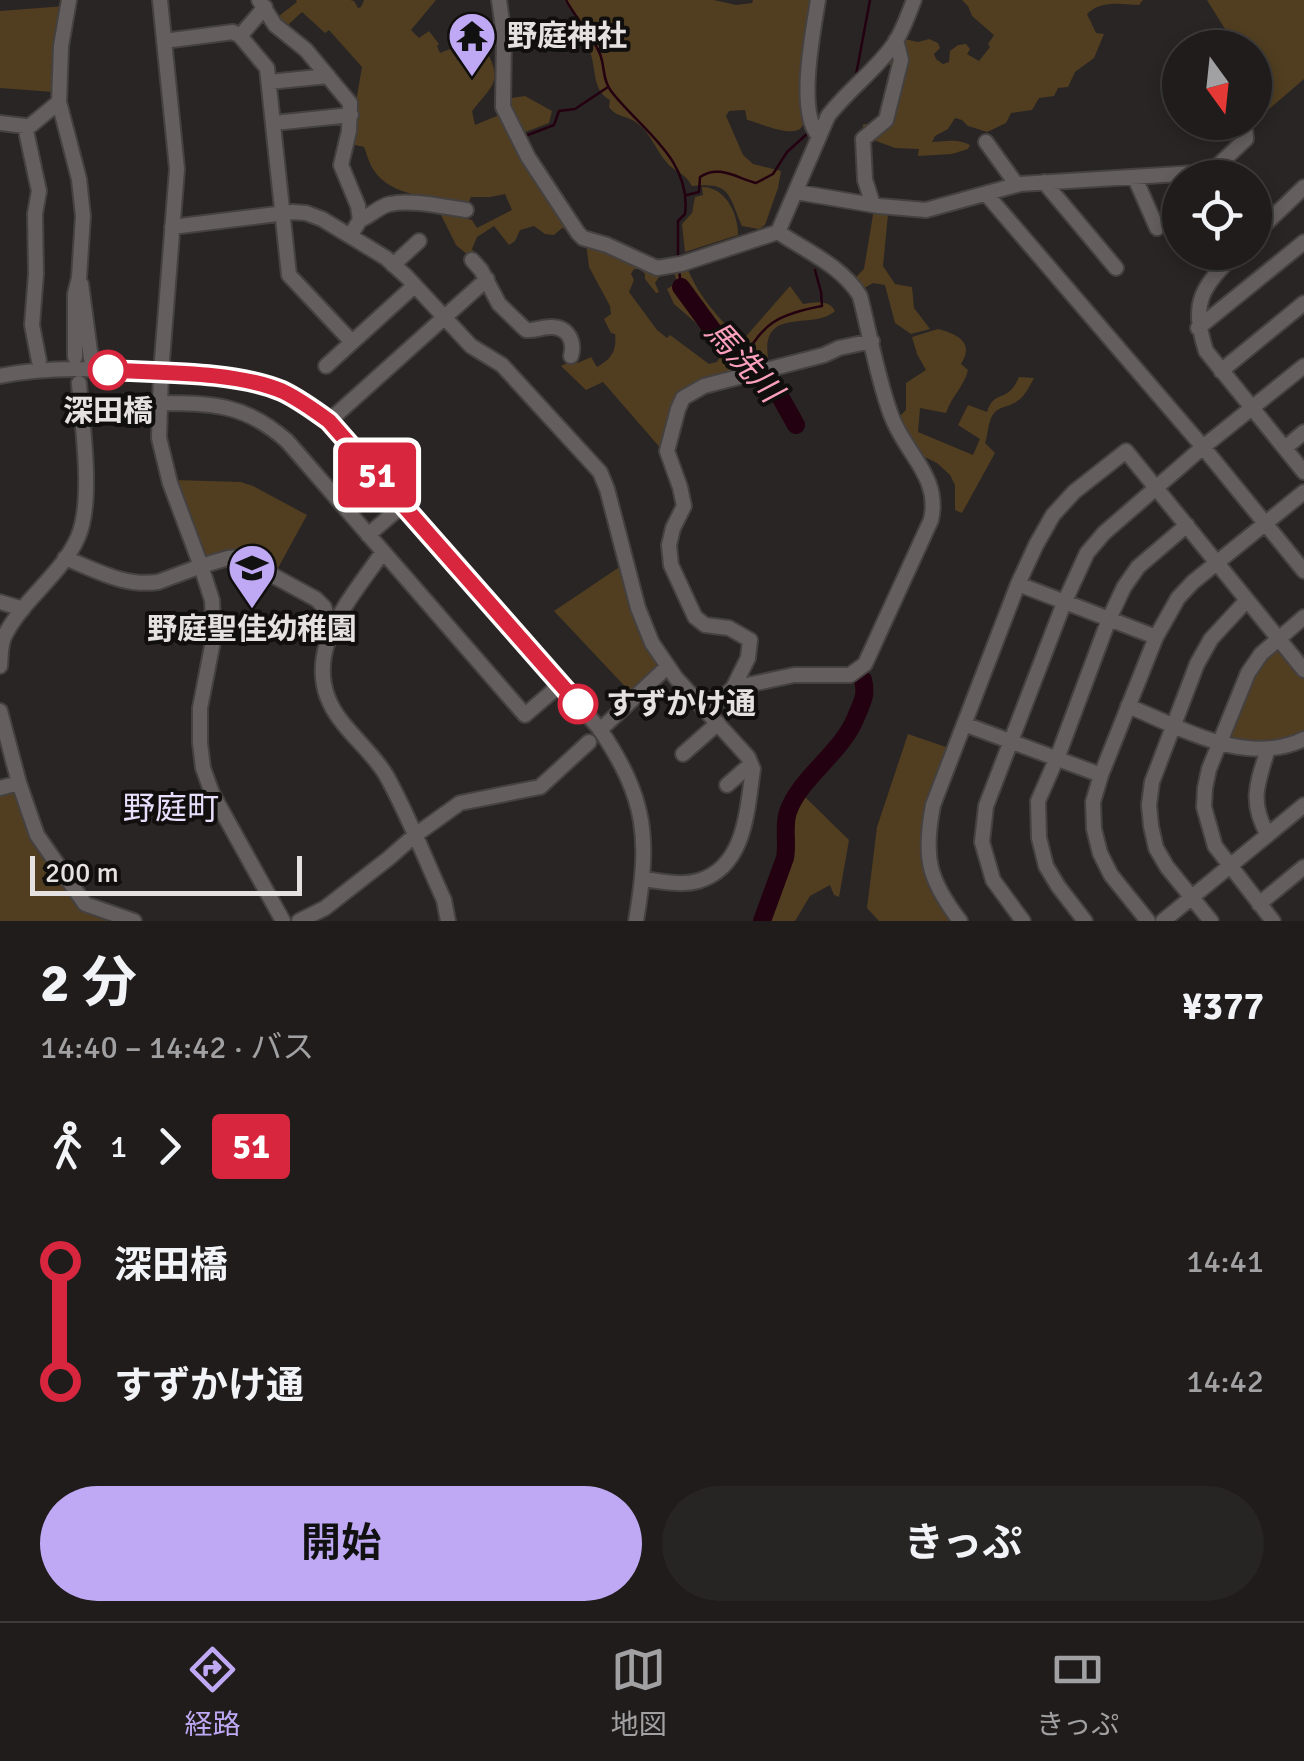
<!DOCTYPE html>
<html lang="ja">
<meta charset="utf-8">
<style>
:root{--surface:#1f1c1b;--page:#272524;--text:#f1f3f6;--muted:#a1a1a3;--line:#3c3a3a;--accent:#bfa9f4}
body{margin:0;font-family:Signika,"Noto Sans JP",sans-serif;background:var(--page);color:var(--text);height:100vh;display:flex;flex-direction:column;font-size:38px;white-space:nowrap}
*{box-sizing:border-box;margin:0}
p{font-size:32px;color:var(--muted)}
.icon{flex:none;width:55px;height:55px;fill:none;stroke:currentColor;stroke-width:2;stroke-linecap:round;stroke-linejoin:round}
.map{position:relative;height:921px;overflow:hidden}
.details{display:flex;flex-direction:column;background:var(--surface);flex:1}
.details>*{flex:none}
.badge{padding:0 20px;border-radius:8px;font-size:35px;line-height:65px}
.needle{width:65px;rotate:165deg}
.controls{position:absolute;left:1162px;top:30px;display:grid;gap:20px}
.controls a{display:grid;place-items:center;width:110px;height:110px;border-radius:50%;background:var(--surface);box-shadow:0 5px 15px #0003,0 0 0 2px var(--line);font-size:50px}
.scale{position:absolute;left:30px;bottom:25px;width:272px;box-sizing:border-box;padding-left:10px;border:5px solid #e4e1e0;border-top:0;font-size:28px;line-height:35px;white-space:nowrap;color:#e4e1e0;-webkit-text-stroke:8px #100f0e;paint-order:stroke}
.map>.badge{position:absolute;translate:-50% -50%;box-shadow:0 0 0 5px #fff}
.legs{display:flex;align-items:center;gap:15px;height:110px;padding:0 40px;font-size:32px}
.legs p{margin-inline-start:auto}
.headline{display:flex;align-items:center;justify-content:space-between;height:170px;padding:0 40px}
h1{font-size:55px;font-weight:700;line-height:75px}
.cta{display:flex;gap:20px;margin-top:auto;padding:20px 40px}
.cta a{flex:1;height:115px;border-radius:60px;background:var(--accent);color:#111;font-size:40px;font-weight:700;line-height:115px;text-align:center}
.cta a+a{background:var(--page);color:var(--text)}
ul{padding:0 40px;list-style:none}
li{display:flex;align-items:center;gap:35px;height:120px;font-size:38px}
li i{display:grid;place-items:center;width:15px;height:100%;margin:0 12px;background:currentColor}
li i::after{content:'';width:25px;height:25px;margin:-12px;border:8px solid;border-radius:50%;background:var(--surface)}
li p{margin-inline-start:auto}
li:first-child i{background:linear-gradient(#0000 50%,currentColor 0)}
li:last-child i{background:linear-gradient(currentColor 50%,#0000 0)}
.dock{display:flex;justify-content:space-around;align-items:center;height:140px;border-top:2px solid var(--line);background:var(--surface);font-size:28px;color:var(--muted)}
.dock a{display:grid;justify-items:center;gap:5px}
.dock .current{color:var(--accent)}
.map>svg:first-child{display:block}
.green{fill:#513e20}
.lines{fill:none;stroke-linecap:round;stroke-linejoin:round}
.stream{stroke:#240110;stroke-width:2.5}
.river{stroke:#240110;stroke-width:18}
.minor-casing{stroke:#444140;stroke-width:18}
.minor{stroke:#645f5e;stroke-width:14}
.line-1-casing{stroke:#fff;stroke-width:22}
.line-1{stroke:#d7263d;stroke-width:15}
.stop-1-dot{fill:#fff;stroke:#d7263d;stroke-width:5}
.labels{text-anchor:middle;stroke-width:8;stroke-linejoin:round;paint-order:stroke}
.poi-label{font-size:30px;font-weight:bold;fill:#e4e1e0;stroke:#100f0e;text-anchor:start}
.stop-label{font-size:30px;font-weight:bold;fill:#e4e1e0;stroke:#100f0e}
.water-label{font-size:32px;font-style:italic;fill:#fb9fbf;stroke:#100f0e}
.neighbourhood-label{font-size:32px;fill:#e7dffc;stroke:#100f0e}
</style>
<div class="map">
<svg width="1304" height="921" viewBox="0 0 1304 921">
<rect width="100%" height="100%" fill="#292524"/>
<path class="green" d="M 296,0 L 350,0 L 354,1 L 358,8 L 361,7 L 364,0 L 436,0 L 411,30 L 419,38 L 429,31 L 439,44 L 437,46 L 440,53 L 450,49 L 458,61 L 486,51 C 504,81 491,87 472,111 L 475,125 L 499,115 L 572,231 L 562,228 L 554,235 L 545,234 L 534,226 L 520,230 L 515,241 L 509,245 L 494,226 L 477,237 L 472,249 L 478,257 L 474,260 L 456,245 L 440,213 L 472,220 L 477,228 L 512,210 L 505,194 L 490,197 L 471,197 L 469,202 C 438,197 391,199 373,169 C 369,163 367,154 364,147 L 351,144 L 356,128 L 356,102 L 362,67 L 329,30 L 325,33 L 302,12 L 288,25 L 285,24 L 279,16 L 297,2 Z
M 564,0 L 714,0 L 736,5 L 752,3 L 753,0 L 814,0 C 810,29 804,59 802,88 C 801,99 808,120 801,128 C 791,138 758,122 747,120 L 745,110 L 729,111 L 726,116 L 743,155 L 753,164 L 781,171 L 778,188 L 765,225 L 759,229 L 742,226 C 728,194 731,182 692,186 C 685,173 677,173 668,164 C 656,151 651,133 637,123 C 627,115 617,118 609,107 L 610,100 C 590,90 598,64 587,45 L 591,40 Z
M 962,0 L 1143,0 L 1139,5 C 1120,4 1101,0 1087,14 L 1096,33 L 1104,34 L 1094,58 L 1075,72 L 1068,87 L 1058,88 L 1054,96 L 1039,98 L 1032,110 L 1011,113 L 1006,123 L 987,132 L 968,126 L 962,120 L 955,118 L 948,129 L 935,136 L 932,142 C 947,142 954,138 970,145 L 968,149 L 952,154 L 918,156 L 919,149 L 895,148 L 868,138 L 868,129 L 862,126 L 864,124 L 878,125 L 895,70 L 886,61 L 904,39 L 918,42 L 929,39 L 938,43 L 940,48 L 934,54 L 936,59 L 943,64 L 949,62 L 950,51 L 958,45 L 966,44 L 970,49 L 967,54 L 979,61 L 990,47 L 988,44 L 994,35 L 972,16 L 968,6 Z
M 1207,0 L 1304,0 L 1304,79 L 1255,121 L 1255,48 L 1218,47 L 1225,29 Z
M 65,6 L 53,92 L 0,88 L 0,11 Z
M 525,96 L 552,111 L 549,123 L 520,134 L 505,99 Z
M 702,187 C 726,187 738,214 738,235 L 685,252 L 682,224 L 692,213 L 695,197 L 703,195 Z
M 874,209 L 888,214 L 883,266 L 895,284 L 912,287 L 914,308 L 930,329 L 911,334 L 895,323 L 885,285 L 873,283 L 861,290 L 854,279 L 864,269 Z
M 586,242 L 658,273 L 659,277 L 655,283 L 659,292 L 656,293 L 645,279 L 645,274 L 640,269 L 634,269 L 631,274 L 634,280 L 629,292 L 657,330 L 667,338 L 670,335 L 709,364 L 717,362 L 722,354 L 703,329 L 674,304 L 667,289 L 677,283 L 674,271 L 687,267 C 699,298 719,318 742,341 L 790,286 L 803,304 C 815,302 829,299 835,311 C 812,332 757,303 769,364 L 693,387 L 663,451 L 603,382 L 586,390 L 561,366 L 575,359 L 578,363 L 591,357 L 597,367 C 612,359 617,350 615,334 L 611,333 L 604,319 L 611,314 L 610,306 L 589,267 Z
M 938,329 C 957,334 975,342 961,364 L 968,370 C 965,385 951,397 946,413 L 920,408 L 918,432 L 973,455 L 980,439 L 958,425 L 968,405 L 987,412 C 993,393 1002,400 1012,389 C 1015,386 1017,381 1019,377 L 1034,378 C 1028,389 1024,399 1012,404 C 1006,407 1001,407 996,411 C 987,419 989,433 985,443 L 995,453 L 962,513 L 955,510 L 955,485 L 950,475 L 937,463 L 917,453 L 898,418 L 906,410 L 906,383 L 926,370 L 917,354 L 912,337 Z
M 174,480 L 241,482 L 253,486 L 307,515 L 278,568 C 250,557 235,547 205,558 Z
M 621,566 L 661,668 L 633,695 L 554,611 Z
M 1276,648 L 1282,648 L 1304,675 L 1304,733 L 1271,744 L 1229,739 L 1227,735 C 1241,701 1251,675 1276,648 Z
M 908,734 L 949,748 L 922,854 L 956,921 L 879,921 L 867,908 L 877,827 Z
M 17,789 L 84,906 L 127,921 L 0,921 L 0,793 Z
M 803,795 L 849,840 L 839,897 L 834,895 L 830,885 L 810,896 L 795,921 L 766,921 L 790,853 L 787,829 L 790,814 Z"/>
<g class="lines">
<path class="stream" d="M 566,0 C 576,19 592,34 600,54 C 605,66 602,79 611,91 C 640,129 692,159 685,214 L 678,221 L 678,257
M 848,84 L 856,75 L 870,0
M 525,136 L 554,125 L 559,111 L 575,109 L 608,87
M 687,195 L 699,192 L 700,177 C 718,164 737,178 756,183 L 773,174 L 787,152 L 808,133
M 679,269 L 681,287
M 742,363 C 761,323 779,314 822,306 L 821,292 L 815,270"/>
<path class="river" d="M 681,287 L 728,351 L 763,381 L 777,391 L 796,425
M 762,921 L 785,858 C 788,842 783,827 788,812 C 800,777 842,753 856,717 C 862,702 867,696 863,680"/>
<g class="minor-casing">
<path id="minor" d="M 160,0 L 177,169 L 161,373 L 159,438 L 170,483 L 201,566 L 212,600 L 214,636 L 200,708 L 200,743 L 203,768 L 212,793 L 283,921
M 259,0 L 275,25 L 306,50 L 350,103 L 349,131 L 341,165 L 358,206 L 360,220 L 350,236
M 499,0 L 504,36 L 503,107 L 528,157 L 578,233 L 583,238 L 607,245 L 657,268 L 681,264 L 778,232 L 828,116 C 848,90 876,70 894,44 C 903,31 908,15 914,0
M 240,36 L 265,7
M 164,41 L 233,32 L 240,36 L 267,68 L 289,275 L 352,342
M 269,82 L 328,76
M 59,102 L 79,179 L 83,216 L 79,278 L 75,294 L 75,357
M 0,123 L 25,126 L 39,191 L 35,214 L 36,274 L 32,325 L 39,361
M 274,123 L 351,115
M 25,130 L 59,102 L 61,46 L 69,0
M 818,135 C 797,111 813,32 818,0
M 986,142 L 1017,185
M 1135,178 L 1157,228
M 1044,182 L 1116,268
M 796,192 L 879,206 L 926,210 L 1020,184 L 1211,172 L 1246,139 L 1245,129
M 987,195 L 1203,447 L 1304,571
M 873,205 L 865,180 L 863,139 L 886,120 L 901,60 L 896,40
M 360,220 C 371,216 379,206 390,204 C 411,199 444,207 466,210
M 172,227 L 293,212 L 306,213 L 322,219 L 386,258 L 407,277 L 471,346 L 502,365 L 600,472 L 607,489 L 638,608 L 652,643 L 676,678 L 748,757 L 753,769 C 747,809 746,867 698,881 C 681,886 660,881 643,879
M 1255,234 L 1304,187
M 1237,252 C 1202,287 1190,301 1206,351 L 1304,472
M 472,260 L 481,270 L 499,304 L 526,330 C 534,331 542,327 551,327 C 568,327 575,341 571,356
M 393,265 L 419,241
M 81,284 L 91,359
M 1198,328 L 1304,242
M 326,366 L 414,286
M 1221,371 L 1304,303
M 0,376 C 57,364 112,370 170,374 C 200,376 232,375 262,384 C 287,392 308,405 329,421 L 599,728 C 647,799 650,838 636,921
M 160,403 C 212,403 246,404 287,441 L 525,715 L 561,684
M 329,421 L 487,279
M 1285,448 L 1304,432
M 368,535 L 403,505
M 383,552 C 348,602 293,661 342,722 C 356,740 374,755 386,775 C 408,814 425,859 444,900 L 448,921
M 65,558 C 96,570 124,587 158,582 L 201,566 L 228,558 L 239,557 L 316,599 L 324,607 L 331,631
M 1018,584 L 1156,637
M 0,602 L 23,609
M 0,666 C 1,656 0,644 5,635 C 23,599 62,574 78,537 C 94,500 82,424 79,383
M 733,688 L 748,658 L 750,640 L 729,628 L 705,625 L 695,617 L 671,565 L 669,545 L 673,528 L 684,506 L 680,487 L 667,451 L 678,409 L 683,398 L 704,386 L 824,355 L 839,348 L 872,341
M 1128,706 C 1182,728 1246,767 1304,739
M 0,711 L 19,783 L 0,788
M 708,711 L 733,688 L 794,675 L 850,675 L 865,664 L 931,520 C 941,476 905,454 891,415 C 877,377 870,335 860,296 C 842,266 806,251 778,232
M 964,724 L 1101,775
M 600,730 L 667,667
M 683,754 L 718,723
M 19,783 L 37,835 L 85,904 L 134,921
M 727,785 L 751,764
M 1268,835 C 1249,802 1257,784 1268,749
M 1259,904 L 1304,867
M 299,921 L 325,908 L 389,858 L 414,836 L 460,803 L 540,787 L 589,742
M 960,921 C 928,879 923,857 933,805 L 1018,584 L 1036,545 L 1053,515 L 1074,492 L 1126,451 L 1304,670
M 1023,921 L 993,880 L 982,842 L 986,806 L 1064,603 L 1087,553 L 1104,533 L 1203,447 L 1304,366
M 1085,921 L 1058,886 L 1046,866 L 1039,838 L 1038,801 L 1059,753 L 1109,619 L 1124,587 L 1138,567 L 1187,525
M 1148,921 L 1111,875 L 1100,853 L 1094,829 L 1093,802 L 1101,775 L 1156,637 L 1178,598 L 1193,582 L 1304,492
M 1163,921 L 1304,805
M 1211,921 L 1167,867 L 1156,848 L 1151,826 L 1149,805 L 1152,782 L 1197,664 L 1211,639 L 1247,600
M 1273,921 L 1215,846 L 1204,807 L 1205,788 L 1209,769 L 1248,673 L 1261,654 L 1304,617"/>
</g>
<use href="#minor" class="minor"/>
</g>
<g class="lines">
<g class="line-1-casing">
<path id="line-1" d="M 108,370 C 160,373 234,371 282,391 C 299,399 314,410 329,421 L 578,704"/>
</g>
<use href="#line-1" class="line-1"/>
</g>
<defs>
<g id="temple-pin" transform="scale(2.5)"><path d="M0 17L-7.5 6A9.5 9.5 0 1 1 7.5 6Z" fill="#bfa9f4" stroke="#100f0e"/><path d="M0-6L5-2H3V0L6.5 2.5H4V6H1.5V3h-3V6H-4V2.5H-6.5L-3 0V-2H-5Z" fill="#111"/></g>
<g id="school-pin" transform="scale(2.5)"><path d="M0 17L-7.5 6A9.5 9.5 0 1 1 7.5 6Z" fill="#bfa9f4" stroke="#100f0e"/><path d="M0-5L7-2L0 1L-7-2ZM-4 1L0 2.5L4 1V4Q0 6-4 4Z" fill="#111"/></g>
</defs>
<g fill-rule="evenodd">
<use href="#temple-pin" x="472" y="36"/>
<use href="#school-pin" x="252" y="568"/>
</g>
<g class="stop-1-dot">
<circle cx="108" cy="370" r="18"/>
<circle cx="578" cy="704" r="18"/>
</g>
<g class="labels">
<g class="poi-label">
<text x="507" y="46">野庭神社</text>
<text x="252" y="639" text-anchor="middle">野庭聖佳幼稚園</text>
</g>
<g class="stop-label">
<text x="108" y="421">深田橋</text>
<text x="606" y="714" text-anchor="start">すずかけ通</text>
</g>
<g class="water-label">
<text transform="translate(744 361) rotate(48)" y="11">馬洗川</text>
</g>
<g class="neighbourhood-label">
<text x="171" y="819">野庭町</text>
</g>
</g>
</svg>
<div class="controls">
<a><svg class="needle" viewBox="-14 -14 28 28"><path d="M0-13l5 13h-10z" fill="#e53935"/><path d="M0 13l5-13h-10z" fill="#a1a1a3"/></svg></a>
<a><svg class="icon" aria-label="locate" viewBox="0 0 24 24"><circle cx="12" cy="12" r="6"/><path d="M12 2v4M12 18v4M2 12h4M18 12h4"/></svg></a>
</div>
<div class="scale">200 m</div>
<b class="badge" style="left:377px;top:475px;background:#d7263d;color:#fff">51</b>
</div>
<section class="details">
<div class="headline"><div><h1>2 分</h1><p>14:40 – 14:42 · バス</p></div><b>¥377</b></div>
<div class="legs"><svg class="icon" aria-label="walk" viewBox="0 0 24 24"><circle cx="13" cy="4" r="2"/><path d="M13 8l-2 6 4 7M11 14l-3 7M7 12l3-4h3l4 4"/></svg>1<svg class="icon" aria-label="forward" viewBox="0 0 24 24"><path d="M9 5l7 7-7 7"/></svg><b class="badge" style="background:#d7263d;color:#fff">51</b></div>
<ul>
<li><i style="color:#d7263d"></i><b>深田橋</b><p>14:41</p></li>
<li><i style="color:#d7263d"></i><b>すずかけ通</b><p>14:42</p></li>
</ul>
<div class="cta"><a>開始</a><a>きっぷ</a></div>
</section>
<nav class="dock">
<a class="current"><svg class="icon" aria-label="directions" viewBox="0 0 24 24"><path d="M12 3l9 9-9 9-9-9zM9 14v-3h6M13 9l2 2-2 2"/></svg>経路</a>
<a><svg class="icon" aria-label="map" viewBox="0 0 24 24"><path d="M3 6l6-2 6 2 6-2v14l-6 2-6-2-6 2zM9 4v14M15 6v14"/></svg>地図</a>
<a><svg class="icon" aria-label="tickets" viewBox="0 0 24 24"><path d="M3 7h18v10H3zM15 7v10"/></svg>きっぷ</a>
</nav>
